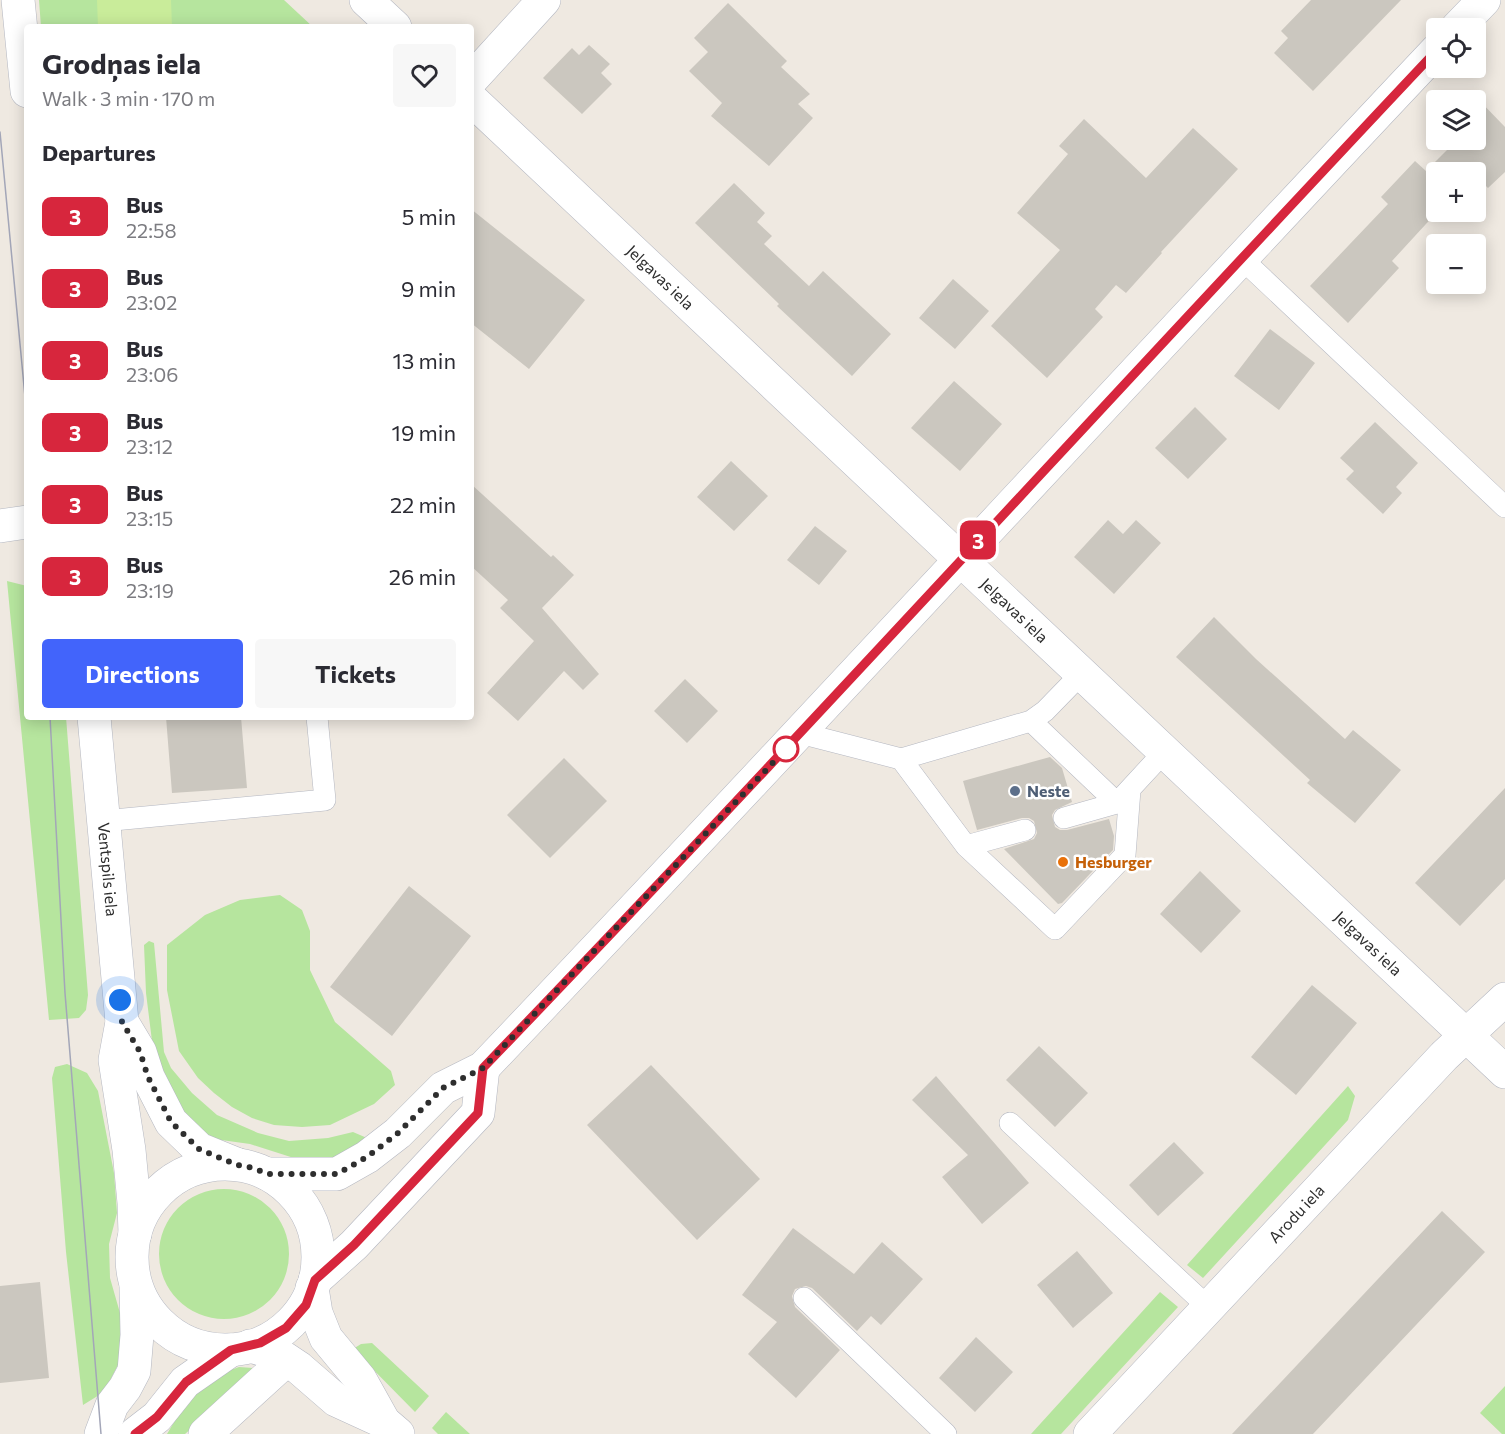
<!DOCTYPE html>
<meta charset="utf-8">
<style>
:root{--surface:#fff;--page:#f7f7f7;--text:#2b2b33;--muted:#7c7c81;--accent:#4264fb}
body{margin:0;font-family:Commissioner,sans-serif;background:var(--page);color:var(--text);height:100vh;display:flex;flex-direction:column;font-size:22px;white-space:nowrap}
*{box-sizing:border-box;margin:0}
p{font-size:20px;color:var(--muted)}
.icon{flex:none;width:33px;height:33px;fill:none;stroke:currentColor;stroke-width:2;stroke-linecap:round;stroke-linejoin:round}
.map{position:relative;flex:1;overflow:hidden}
.drawer{position:absolute;left:24px;top:24px;width:450px;height:696px;display:flex;flex-direction:column;background:var(--surface);border-radius:6px;box-shadow:0 3px 15px #0003}
.drawer>*{flex:none}
.badge{padding:0 12px;border-radius:9px;font-size:21px;line-height:39px}
.tools{position:absolute;left:1426px;top:18px;display:grid;gap:12px}
.tools a{display:grid;place-items:center;width:60px;height:60px;border-radius:6px;background:var(--surface);box-shadow:0 3px 15px #0003;font-size:30px}
.you{position:absolute;width:30px;height:30px;margin:-15px;border:4px solid #fff;border-radius:50%;background:#1a73e8;box-shadow:0 0 0 9px #1a73e833}
.map>.badge{position:absolute;translate:-50% -50%;box-shadow:0 0 0 3px #fff}
h2{padding:0 18px;font-size:22px;line-height:54px}
.round{display:grid;place-items:center;flex:none;width:63px;height:63px;border-radius:6px;background:var(--page)}
.summary{display:flex;align-items:center;justify-content:space-between;height:102px;padding:0 18px}
h1{font-size:28px;font-weight:700;line-height:45px}
.button{display:flex;gap:12px;margin-top:auto;padding:12px 18px}
.button a{flex:1;height:69px;border-radius:6px;background:var(--accent);color:#fff;font-size:24px;font-weight:700;line-height:69px;text-align:center}
.button a+a{background:var(--page);color:var(--text)}
ul{padding:0;list-style:none}
li{display:flex;align-items:center;gap:18px;height:72px;padding:0 18px}
li div{flex:1}
li b{display:block;font-size:22px}
li em{font-style:normal}
li .badge{min-width:66px;font-weight:700;text-align:center}
.map>svg:first-child{display:block}
.green{fill:#b6e59e}
.pitch{fill:#c9ec9a}
.building{fill:#cbc7bf}
.lines{fill:none;stroke-linecap:round;stroke-linejoin:round}
.lane-casing{stroke:#b4b7c1;stroke-width:22}
.street-casing{stroke:#b4b7c1;stroke-width:34}
.secondary-casing{stroke:#b4b7c1;stroke-width:34}
.lane{stroke:#fff;stroke-width:21}
.street{stroke:#fff;stroke-width:33}
.secondary{stroke:#fff;stroke-width:33}
.tram{stroke:#a3a6b8;stroke-width:1.5}
.line-casing{stroke:#fff;stroke-width:14}
.line{stroke:#d7263d;stroke-width:9}
.walk{stroke:#2e2e2e;stroke-width:6;stroke-dasharray:0 10.8}
.stop-dot{fill:#fff;stroke:#d7263d;stroke-width:3}
.service-dot{fill:#5c6f8a;stroke:#fff;stroke-width:2}
.food-dot{fill:#e8710a;stroke:#fff;stroke-width:2}
.labels{text-anchor:middle;stroke-width:5;stroke-linejoin:round;paint-order:stroke}
.street-label{font-size:16px;fill:#2e2e2e;stroke:#fff}
.service-label{font-size:16px;font-weight:bold;fill:#4e5e75;stroke:#fff;text-anchor:start}
.food-label{font-size:16px;font-weight:bold;fill:#c56008;stroke:#fff;text-anchor:start}
</style>
<div class="map">
<svg width="1505" height="1434" viewBox="0 0 1505 1434">
<rect width="100%" height="100%" fill="#efe9e1"/>
<path class="green" d="M 39,0 L 284,0 L 313,27 L 41,27 Z
M 7,581 L 27,586 L 27,717 L 66,717 L 88,995 L 86,1010 L 79,1018 L 49,1020 Z
M 280,895 L 302,910 L 310,931 L 310,970 L 335,1022 L 391,1071 L 395,1085 L 374,1104 L 330,1125 L 302,1127 L 274,1125 L 252,1118 L 232,1107 L 214,1093 L 198,1078 L 179,1051 L 167,990 L 167,945 L 205,915 L 240,900 Z
M 149,941 L 154,943 L 164,1052 L 171,1068 L 192,1093 L 217,1115 L 258,1133 L 289,1141 L 328,1138 L 353,1132 L 367,1138 L 343,1155 L 322,1160 L 297,1159 L 250,1144 L 207,1138 L 186,1120 L 169,1085 L 152,1041 L 146,993 L 144,945 Z
M 67,1064 L 87,1073 L 98,1091 L 114,1173 L 117,1213 L 109,1244 L 110,1278 L 122,1320 L 119,1363 L 104,1392 L 83,1405 L 66,1252 L 52,1078 L 55,1067 Z
M 1348,1086 L 1355,1096 L 1348,1120 L 1203,1278 L 1187,1265 Z
M159 1254a65 65 0 1 1 130 0a65 65 0 1 1-130 0Z
M 1160,1292 L 1178,1307 L 1061,1434 L 1031,1434 Z
M 372,1343 L 429,1396 L 415,1412 L 353,1349 L 361,1344 Z
M 239,1367 L 253,1368 L 255,1372 L 185,1434 L 167,1434 C 180,1412 194,1389 216,1375 C 223,1371 232,1370 239,1367 Z
M 1505,1386 L 1505,1434 L 1502,1434 L 1480,1413 Z
M 446,1412 L 470,1434 L 438,1434 L 432,1428 Z"/>
<path class="pitch" d="M 97,0 L 171,0 L 172,27 L 98,27 Z"/>
<path class="building" d="M 1311,0 L 1401,0 L 1313,91 L 1274,53 L 1288,38 L 1281,31 Z
M 728,3 L 787,61 L 781,67 L 810,94 L 798,104 L 813,118 L 769,166 L 711,116 L 722,103 L 689,71 L 708,52 L 694,38 Z
M 589,45 L 610,64 L 601,73 L 612,84 L 582,114 L 543,78 L 572,48 L 579,55 Z
M 1476,97 L 1505,127 L 1505,172 L 1488,188 L 1476,176 L 1476,172 L 1437,172 L 1437,212 L 1392,261 L 1399,268 L 1348,323 L 1310,286 L 1388,204 L 1381,197 L 1415,161 L 1426,171 L 1449,148 L 1441,140 L 1476,140 Z
M 1084,119 L 1146,178 L 1193,128 L 1238,169 L 1161,252 L 1162,253 L 1126,293 L 1116,285 L 1095,309 L 1103,317 L 1047,378 L 991,326 L 1060,250 L 1017,213 L 1068,154 L 1059,146 Z
M 734,183 L 765,213 L 757,222 L 772,236 L 764,244 L 809,286 L 823,271 L 891,334 L 852,376 L 777,306 L 779,304 L 695,223 Z
M 471,209 L 585,300 L 529,369 L 471,323 Z
M 953,279 L 989,311 L 955,349 L 919,318 Z
M 1270,329 L 1315,363 L 1279,410 L 1234,376 Z
M 954,381 L 1002,424 L 960,471 L 911,428 Z
M 1195,407 L 1227,439 L 1188,479 L 1155,448 Z
M 1375,422 L 1418,463 L 1396,487 L 1402,493 L 1383,514 L 1346,479 L 1354,471 L 1340,458 Z
M 731,461 L 768,496 L 734,531 L 697,497 Z
M 471,484 L 551,557 L 553,555 L 574,575 L 542,608 L 599,674 L 583,690 L 564,671 L 518,721 L 487,693 L 534,641 L 500,608 L 508,600 L 471,566 Z
M 1108,520 L 1123,534 L 1136,520 L 1161,543 L 1114,594 L 1074,557 Z
M 815,526 L 847,551 L 819,585 L 787,560 Z
M 1214,617 L 1256,659 L 1345,739 L 1353,730 L 1401,770 L 1355,823 L 1307,783 L 1310,780 L 1176,657 Z
M 685,679 L 718,711 L 687,743 L 654,711 Z
M 166,717 L 241,717 L 247,788 L 172,793 Z
M 1050,757 L 1062,768 L 1072,802 L 1055,810 L 1052,815 L 1055,827 L 1060,830 L 1067,830 L 1109,819 L 1114,836 L 1113,850 L 1062,903 L 1058,904 L 1004,849 L 1034,839 L 1037,833 L 1034,821 L 1029,818 L 1022,818 L 977,830 L 963,781 Z
M 564,758 L 607,801 L 550,858 L 507,815 Z
M 1505,788 L 1505,879 L 1460,926 L 1415,883 Z
M 1200,871 L 1241,911 L 1201,953 L 1160,914 Z
M 409,886 L 471,936 L 392,1036 L 330,987 Z
M 1312,985 L 1357,1023 L 1296,1095 L 1251,1057 Z
M 1039,1046 L 1088,1093 L 1055,1127 L 1006,1080 Z
M 651,1065 L 760,1179 L 697,1240 L 587,1125 Z
M 936,1076 L 1029,1183 L 982,1224 L 942,1177 L 968,1155 L 912,1100 Z
M 1174,1142 L 1204,1173 L 1158,1216 L 1129,1185 Z
M 1442,1211 L 1485,1252 L 1313,1434 L 1232,1434 Z
M 793,1228 L 854,1274 L 882,1242 L 923,1279 L 881,1325 L 871,1316 L 857,1331 L 812,1288 L 806,1286 L 795,1289 L 792,1296 L 795,1307 L 840,1350 L 796,1398 L 748,1354 L 777,1322 L 742,1295 Z
M 1077,1251 L 1113,1293 L 1073,1328 L 1037,1285 Z
M 40,1282 L 49,1378 L 0,1383 L 0,1286 Z
M 976,1337 L 1013,1372 L 975,1412 L 939,1378 Z"/>
<g class="lines">
<g class="lane-casing">
<path id="lane" d="M 1241,258 L 1505,507
M 1031,721 L 1117,803
M 800,733 L 901,759 L 1031,721 L 1045,711 L 1081,674
M 901,759 L 966,846 L 1025,830
M 1064,818 L 1117,803 L 1165,751
M 103,821 L 325,800 L 317,717
M 966,846 L 1055,929 L 1125,855 L 1130,790
M 1010,1123 L 1208,1307
M 804,1298 L 946,1434"/>
</g>
<g class="street-casing">
<g id="street">
<path d="M 471,80 L 544,0"/>
<path d="M 0,526 L 27,522"/>
<path d="M 312,1288 L 316,1313 L 326,1338 L 360,1379 L 384,1422 L 398,1434"/>
<path d="M 250,1346 L 278,1354 L 299,1368 L 336,1400 L 384,1422"/>
<path id="s1" d="M 1090,1434 L 1444,1056 L 1505,999"/>
</g>
</g>
<g class="secondary-casing">
<g id="secondary">
<path d="M 18,0 L 27,91"/>
<path d="M 366,0 L 395,27"/>
<path d="M 1457,28 L 1484,0"/>
<path id="s2" d="M 471,99 L 1505,1072"/>
<path id="s3" d="M 94,717 L 122,1022 L 115,1060 L 129,1150 L 134,1203 L 135,1234"/>
<path d="M 122,1022 L 140,1052 L 148,1077 L 171,1122 L 199,1149 L 236,1164"/>
<circle cx="225" cy="1257" r="93"/>
<path d="M 268,1174 L 337,1174 L 367,1157 L 398,1133 L 443,1088 L 483,1068 C 804,731 1118,388 1437,50"/>
<path d="M 315,1280 L 354,1245 L 478,1113 L 483,1068"/>
<path d="M 101,1434 L 112,1405 L 125,1388 L 134,1371 L 137,1335 L 136,1288"/>
<path d="M 135,1434 L 157,1417 L 185,1382 L 231,1350"/>
<path d="M 205,1434 L 286,1360"/>
</g>
</g>
<use href="#lane" class="lane"/>
<use href="#street" class="street"/>
<use href="#secondary" class="secondary"/>
<path class="tram" d="M 0,132 L 27,418
M 50,717 L 65,993 L 101,1434"/>
</g>
<g class="lines">
<g class="line-casing">
<path id="line" d="M 135,1434 L 157,1417 L 186,1382 L 231,1350 L 260,1343 L 286,1328 L 306,1305 L 315,1280 L 354,1245 L 478,1113 L 483,1068 C 805,733 1118,388 1437,50"/>
</g>
<use href="#line" class="line"/>
<path class="walk" d="M 120,1000 L 122,1022 L 140,1052 L 148,1077 L 171,1122 L 199,1149 L 237,1165 L 253,1168 L 268,1174 L 337,1174 L 367,1157 L 398,1133 L 443,1088 L 483,1068 L 786,749"/>
</g>
<circle class="stop-dot" cx="786" cy="749" r="12"/>
<circle class="service-dot" cx="1015" cy="791" r="6"/>
<circle class="food-dot" cx="1063" cy="862" r="6"/>
<g class="labels">
<g class="street-label">
<text dy="6" stroke="none"><textPath href="#s2" startOffset="260">Jelgavas iela</textPath></text>
<text dy="6" stroke="none"><textPath href="#s2" startOffset="746">Jelgavas iela</textPath></text>
<text dy="6" stroke="none"><textPath href="#s3" startOffset="153">Ventspils iela</textPath></text>
<text dy="6" stroke="none"><textPath href="#s2" startOffset="1232">Jelgavas iela</textPath></text>
<text dy="6" stroke="none"><textPath href="#s1" startOffset="302">Arodu iela</textPath></text>
</g>
<g class="service-label">
<text x="1027" y="797">Neste</text>
</g>
<g class="food-label">
<text x="1075" y="868">Hesburger</text>
</g>
</g>
</svg>
<div class="tools">
<a><svg class="icon" aria-label="locate" viewBox="0 0 24 24"><circle cx="12" cy="12" r="6"/><path d="M12 2v4M12 18v4M2 12h4M18 12h4"/></svg></a>
<a><svg class="icon" aria-label="layers" viewBox="0 0 24 24"><path d="M12 4l9 5-9 5-9-5zM3 14l9 5 9-5"/></svg></a>
<a>+</a>
<a>−</a>
</div>
<div class="you" style="left:120px;top:1000px"></div>
<b class="badge" style="left:978px;top:540px;background:#d7263d;color:#fff">3</b>
<section class="drawer">
<div class="summary"><div><h1>Grodņas iela</h1><p>Walk · 3 min · 170 m</p></div><a class="round"><svg class="icon" aria-label="heart" viewBox="0 0 24 24"><path d="M12 20l-8-8c-3-5 5-10 8-4 3-6 11-1 8 4z"/></svg></a></div>
<h2>Departures</h2>
<ul>
<li><span class="badge" style="background:#d7263d;color:#fff">3</span><div><b>Bus</b><p>22:58</p></div><em>5 min</em></li>
<li><span class="badge" style="background:#d7263d;color:#fff">3</span><div><b>Bus</b><p>23:02</p></div><em>9 min</em></li>
<li><span class="badge" style="background:#d7263d;color:#fff">3</span><div><b>Bus</b><p>23:06</p></div><em>13 min</em></li>
<li><span class="badge" style="background:#d7263d;color:#fff">3</span><div><b>Bus</b><p>23:12</p></div><em>19 min</em></li>
<li><span class="badge" style="background:#d7263d;color:#fff">3</span><div><b>Bus</b><p>23:15</p></div><em>22 min</em></li>
<li><span class="badge" style="background:#d7263d;color:#fff">3</span><div><b>Bus</b><p>23:19</p></div><em>26 min</em></li>
</ul>
<div class="button"><a>Directions</a><a>Tickets</a></div>
</section>
</div>
